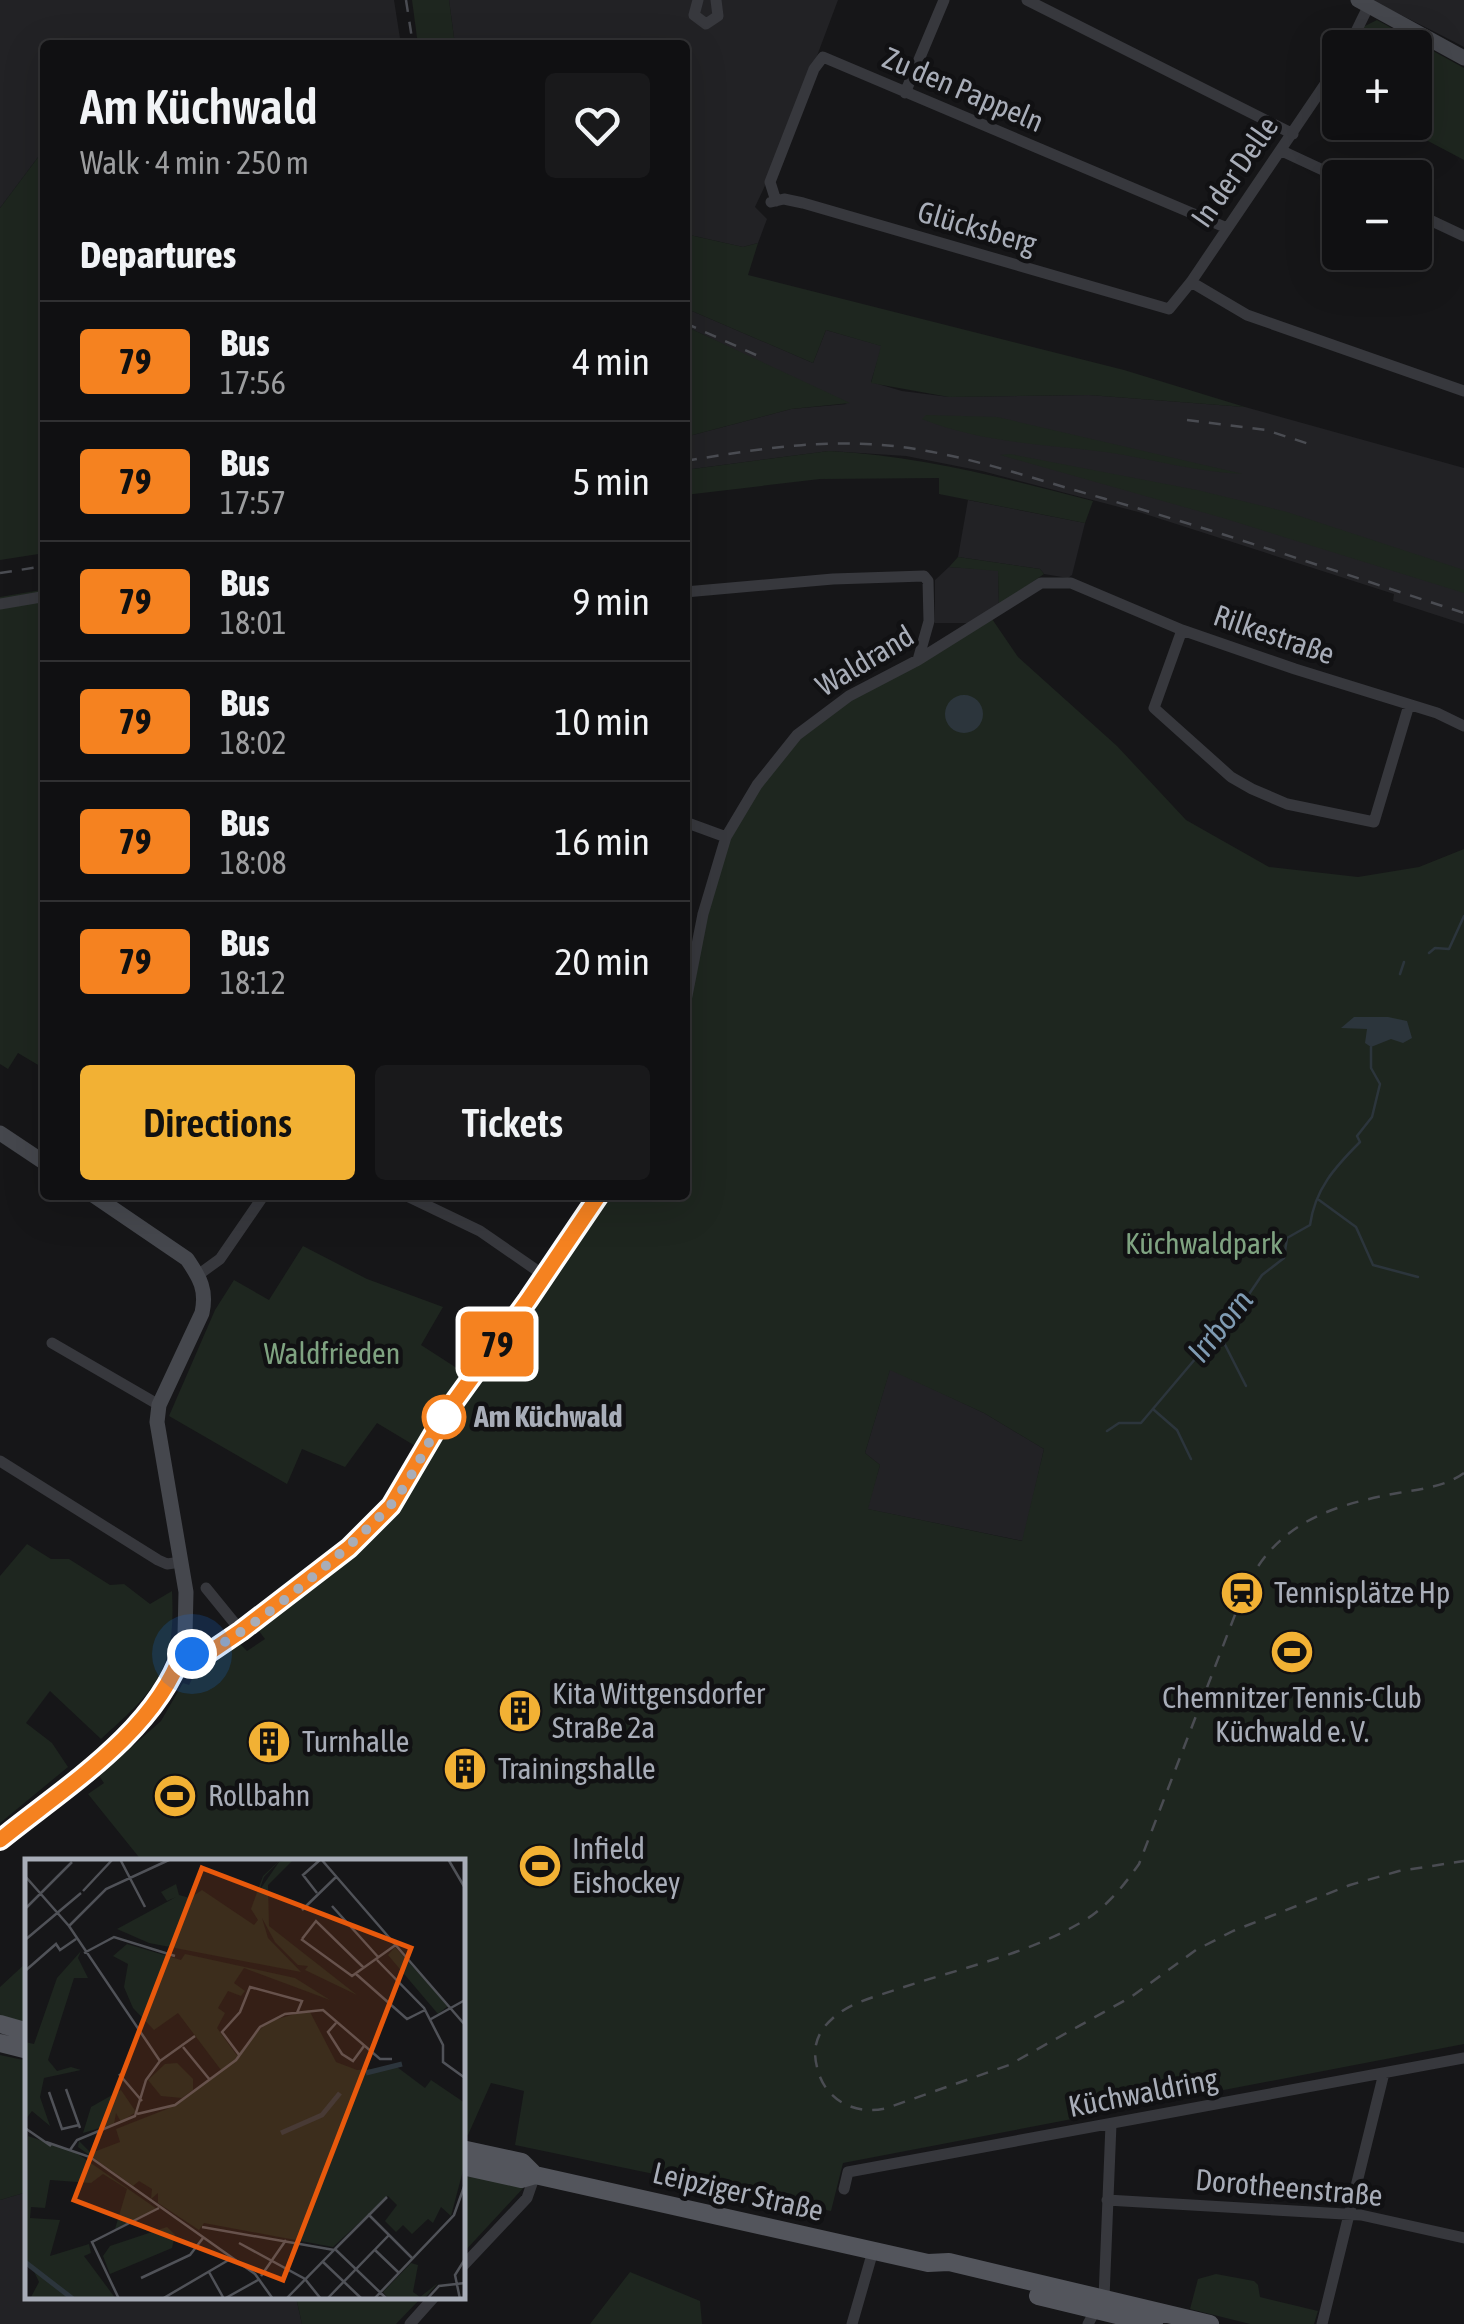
<!DOCTYPE html>
<meta charset="utf-8">
<style>
:root{--surface:#101012;--page:#19191b;--text:#f1f3f6;--muted:#9c9d9f;--line:#303032;--accent:#f2b134}
body{margin:0;font-family:"Asap Condensed",sans-serif;background:var(--page);color:var(--text);height:100vh;display:flex;flex-direction:column;font-size:38px;white-space:nowrap}
*{box-sizing:border-box;margin:0}
p{font-size:32px;color:var(--muted)}
.icon{flex:none;width:55px;height:55px;fill:none;stroke:currentColor;stroke-width:2;stroke-linecap:round;stroke-linejoin:round}
.map{position:relative;flex:1;overflow:hidden}
.sheet{position:absolute;left:40px;top:40px;width:650px;height:1160px;display:flex;flex-direction:column;background:var(--surface);border-radius:10px;box-shadow:0 10px 40px #0002,0 0 0 2px var(--line)}
.sheet>*{flex:none}
.badge{padding:0 20px;border-radius:8px;font-size:35px;line-height:65px}
.fabs{position:absolute;left:1322px;top:30px;display:grid;gap:20px}
.fabs a{display:grid;place-items:center;width:110px;height:110px;border-radius:10px;background:var(--surface);box-shadow:0 10px 40px #0002,0 0 0 2px var(--line);font-size:50px}
.you{position:absolute;width:50px;height:50px;margin:-25px;border:8px solid #fff;border-radius:50%;background:#1a73e8;box-shadow:0 0 0 15px #1a73e833}
.map>.badge{position:absolute;translate:-50% -50%;box-shadow:0 0 0 5px #fff}
h2{padding:0 40px;font-size:38px;line-height:90px}
.round{display:grid;place-items:center;flex:none;width:105px;height:105px;border-radius:10px;background:var(--page)}
.summary{display:flex;align-items:center;justify-content:space-between;height:170px;padding:0 40px}
h1{font-size:48px;font-weight:600;line-height:75px}
.button{display:flex;gap:20px;margin-top:auto;padding:20px 40px}
.button a{flex:1;height:115px;border-radius:10px;background:var(--accent);color:#111;font-size:40px;font-weight:600;line-height:115px;text-align:center}
.button a+a{background:var(--page);color:var(--text)}
ul{padding:0;list-style:none}
li{display:flex;align-items:center;gap:30px;height:120px;padding:0 40px;border-top:2px solid var(--line)}
li div{flex:1}
li b{display:block;font-size:38px}
li em{font-style:normal}
li .badge{min-width:110px;font-weight:700;text-align:center}
.map>svg:first-child{display:block}
.built{fill:#222225}
.green{fill:#1e261f;fill-rule:evenodd}
.water{fill:#2c353c}
.lines{fill:none;stroke-linecap:round;stroke-linejoin:round}
.stream{stroke:#2c353c;stroke-width:2.5}
.street{stroke:#37383d;stroke-width:11}
.secondary{stroke:#45474d;stroke-width:15}
.primary{stroke:#53555c;stroke-width:18}
.rail{stroke:#4a4c52;stroke-width:2.5;stroke-dasharray:12 10;stroke-linecap:butt}
.line-casing{stroke:#fff;stroke-width:22}
.line{stroke:#f58220;stroke-width:15}
.walk{stroke:#a8adb8;stroke-width:10;stroke-dasharray:0 18}
.stop-dot{fill:#fff;stroke:#f58220;stroke-width:5}
.labels{text-anchor:middle;stroke-width:9;stroke-linejoin:round;paint-order:stroke}
.street-label{font-size:30px;fill:#a8adb8;stroke:#111113}
.park-label{font-size:30px;fill:#7fa381;stroke:#111113}
.stop-label{font-size:30px;font-weight:bold;fill:#a8adb8;stroke:#111113;text-anchor:start}
.poi-label{font-size:30px;fill:#a8adb8;stroke:#111113;text-anchor:start}
.water-label{font-size:32px;font-style:italic;fill:#7f9bb3;stroke:#111113}
.inset-river{fill:none;stroke:#2c353c;stroke-width:5}
.inset-road{fill:none;stroke:#505258;stroke-width:2.5}
.view{fill:#e8590c;fill-opacity:0.15;stroke:#e8590c;stroke-width:5}
.inset-edge{fill:none;stroke:#a8adb8;stroke-width:5}
</style>
<div class="map">
<svg width="1464" height="2324" viewBox="0 0 1464 2324">
<rect width="100%" height="100%" fill="#161618"/>
<path class="built" d="M 0,0 L 394,0 L 401,45 L 45,45 L 45,148 L 0,208 Z
M 449,0 L 838,0 L 782,149 L 755,207 L 767,219 L 758,243 L 743,247 L 685,234 L 685,45 L 455,45 Z
M 1371,0 L 1464,0 L 1464,47 L 1437,33 Z
M 685,308 L 813,363 L 826,330 L 882,346 L 871,382 L 902,391 L 949,397 L 1089,395 L 1245,407 L 1464,468 L 1464,624 L 1393,601 L 1394,594 L 1142,513 L 982,471 L 906,456 L 829,451 L 685,470 L 685,437 L 791,409 L 847,404 L 685,326 Z
M 968,500 L 1085,523 L 1072,575 L 1068,578 L 1044,574 L 1040,569 L 958,557 Z
M 949,567 L 998,570 L 999,605 L 969,623 L 935,623 L 935,580 Z
M 890,1369 L 984,1413 L 1044,1449 L 1023,1541 L 867,1509 L 880,1465 L 865,1453 Z
M 27,2192 L 28,2296 L 296,2297 L 302,2324 L 0,2324 L 0,2200 Z"/>
<path class="green" d="M 412,0 L 449,0 L 455,45 L 418,45 Z
M 1377,20 L 1464,68 L 1464,160 L 1394,123 L 1415,122 L 1415,48 L 1353,48 L 1363,27 Z
M 45,148 L 45,553 L 0,560 L 0,208 Z
M 685,234 L 743,247 L 758,243 L 748,275 L 1124,370 L 1245,407 L 1089,395 L 949,397 L 871,383 L 881,346 L 826,330 L 813,363 L 685,308 Z
M 685,326 L 850,403 L 791,409 L 685,437 Z
M 926,415 L 997,417 L 1243,474 C 1196,472 1152,459 1105,452 C 1042,444 982,443 922,419 Z
M 829,451 C 923,456 1003,478 1093,501 L 1085,523 L 939,494 L 939,478 L 820,479 L 685,495 L 685,470 Z
M 1010,454 L 1197,490 L 1287,512 L 1464,570 L 1464,593 L 1223,518 L 1000,455 Z
M 958,557 L 1040,569 L 1044,574 L 999,605 L 998,571 L 949,567 Z
M 41,590 L 45,592 L 45,1069 L 18,1053 L 8,1069 L 0,1064 L 0,597 Z
M 990,616 L 1018,657 L 1117,746 L 1186,820 L 1269,867 L 1358,877 L 1419,867 L 1464,849 L 1464,2044 L 843,2163 L 831,2211 L 515,2145 L 524,2091 L 491,2083 L 468,2135 L 463,2134 L 462,1862 L 142,1861 L 88,1794 L 104,1783 L 99,1776 L 161,1721 L 183,1683 L 189,1685 L 193,1677 L 188,1674 L 192,1665 L 207,1662 L 238,1642 L 247,1651 L 265,1639 L 256,1627 L 352,1552 L 398,1508 L 446,1425 L 602,1195 L 685,1195 L 685,1022 L 697,950 L 727,840 L 759,789 L 800,737 L 851,698 ZM 890,1370 L 984,1413 L 1044,1449 L 1022,1541 L 868,1509 L 880,1465 L 865,1453 Z
M 303,1246 L 367,1279 L 443,1307 L 421,1345 L 466,1374 L 417,1447 L 377,1423 L 345,1467 L 302,1449 L 287,1484 L 169,1416 L 215,1310 L 234,1280 L 269,1300 Z
M 27,1544 L 51,1559 L 69,1559 L 110,1585 L 124,1584 L 150,1604 L 172,1591 C 176,1670 157,1689 101,1739 L 50,1691 L 26,1723 L 52,1743 L 68,1767 L 0,1823 L 0,1576 Z
M 27,1962 L 27,2023 L 0,2015 L 0,1987 Z
M 0,2055 L 28,2061 L 27,2192 L 0,2200 Z
M 463,2168 L 527,2184 L 463,2253 Z
M 630,2272 L 700,2301 L 702,2324 L 590,2324 Z
M 1216,2274 L 1254,2281 L 1258,2285 L 1260,2297 L 1318,2311 L 1314,2324 L 1250,2324 L 1190,2309 L 1198,2279 Z
M 296,2297 L 296,2296 L 422,2297 L 396,2324 L 302,2324 Z"/>
<path class="water" d="M945 714a19 19 0 1 1 38 0a19 19 0 1 1-38 0Z
M 1354,1017 L 1388,1017 L 1407,1021 L 1412,1038 L 1403,1043 L 1391,1039 L 1371,1047 L 1365,1043 L 1367,1029 L 1341,1028 Z"/>
<g class="lines">
<path class="stream" d="M 1429,953 L 1435,948 L 1449,949 L 1464,916
M 1400,974 L 1404,962
M 1319,1200 L 1356,1227 L 1373,1265 L 1418,1277
M 1218,1331 L 1246,1386
M 1154,1410 L 1177,1430 L 1191,1459
M 1107,1431 L 1119,1423 L 1141,1423 L 1245,1300 L 1262,1275 L 1284,1258 L 1287,1238 L 1310,1225 C 1315,1189 1335,1167 1360,1142 L 1357,1136 L 1372,1117 L 1380,1084 L 1371,1068 L 1371,1047"/>
<path class="street" d="M 698,0 L 694,15 L 706,24 L 718,16 L 716,0
M 1027,0 L 1293,134
M 1348,48 L 1369,5
M 905,93 L 944,0
M 1282,151 L 1340,178
M 776,201 L 770,182 L 814,69 L 823,57 L 1227,228
M 771,202 L 784,199 L 803,203 L 1169,309 L 1191,282 L 1340,62
M 1415,213 L 1464,236
M 1191,282 L 1247,315 L 1464,391
M 685,592 L 833,579 L 924,576 L 928,581 L 929,621 L 918,660
M 0,604 L 41,597
M 1182,630 L 1154,708 L 1231,777 L 1252,789 L 1287,804 L 1374,822 L 1409,705
M 685,822 L 726,837
M 685,1006 L 703,914 L 726,837 L 757,785 L 797,735 L 849,696 L 918,660 L 1041,583 L 1071,583 L 1182,630 L 1295,669 L 1437,713 L 1464,726
M 405,1195 L 480,1231 L 545,1276
M 198,1275 L 220,1259 L 264,1195
M 52,1343 L 159,1405
M 0,1461 L 158,1560 L 167,1564 L 181,1562
M 206,1588 L 241,1631
M 182,1652 L 207,1654 L 241,1631 L 349,1548 L 391,1506 L 444,1416 L 529,1300 L 599,1195
M 844,2189 L 848,2172 L 1464,2058
M 1107,2200 L 1361,2215 L 1464,2238
M 462,2267 L 527,2198 L 535,2175
M 1104,2298 L 1111,2124
M 410,2324 L 435,2296
M 852,2324 L 873,2251
M 1088,2324 L 1096,2309
M 1322,2324 L 1384,2073"/>
<path class="secondary" d="M 1358,0 L 1464,58
M 0,1133 L 45,1163
M 0,1840 L 140,1724 L 160,1700 L 176,1668 L 185,1635 L 186,1592 L 157,1422 L 159,1405 L 202,1313 C 207,1290 200,1278 187,1259 L 93,1195"/>
<path class="primary" d="M 0,2024 L 28,2032
M 0,2043 L 28,2050
M 462,2149 L 522,2162 L 535,2175 L 928,2263 L 949,2262 L 1210,2324
M 462,2166 L 521,2179 L 535,2175
M 1038,2296 L 1154,2324"/>
<path class="rail" d="M 406,0 L 413,45
M 685,323 L 765,359
M 1187,420 L 1266,430 L 1312,445
M 685,461 C 745,451 805,441 866,444 C 944,447 1020,475 1095,496 C 1219,531 1341,573 1464,613
M 0,573 L 45,566
M 1464,1473 C 1445,1487 1420,1489 1398,1493 C 1327,1506 1273,1525 1243,1594 L 1139,1864 C 1123,1887 1104,1910 1080,1923 C 1024,1955 961,1968 901,1988 C 878,1996 850,2002 832,2019 C 817,2032 812,2048 817,2067 C 824,2100 855,2116 887,2108 L 1009,2065 L 1131,1997 L 1196,1950 L 1233,1931 L 1350,1885 L 1399,1871 L 1464,1861"/>
</g>
<g class="lines">
<g class="line-casing">
<path id="line" d="M 0,1840 C 64,1788 155,1732 182,1652 L 207,1654 L 241,1631 L 349,1548 L 391,1506 L 444,1416 L 528,1300 L 599,1195"/>
</g>
<use href="#line" class="line"/>
<path class="walk" d="M 192,1654 C 225,1658 362,1537 388,1508 C 411,1483 426,1444 444,1417"/>
</g>
<defs>
<g id="station-disc" transform="scale(2.25)"><circle r="9.5" fill="#f2b134" stroke="#111113"/><path d="M-3-6H3Q5-6 5-4V2Q5 4 3 4L4.5 6H3L1.5 4h-3L-3 6H-4.5L-3 4Q-5 4-5 2V-4Q-5-6-3-6ZM-3.5-4v3h7v-3ZM-3.5 1v1.5H-2V1ZM2 1v1.5H3.5V1Z" fill="#111"/></g>
<g id="stadium-disc" transform="scale(2.25)"><circle r="9.5" fill="#f2b134" stroke="#111113"/><path d="M0-5a6.5 5 0 1 0 0 10a6.5 5 0 1 0 0-10ZM-3.5-1.8h7v3.6h-7Z" fill="#111"/></g>
<g id="building-disc" transform="scale(2.25)"><circle r="9.5" fill="#f2b134" stroke="#111113"/><path d="M-4-6H4V6H1V3H-1V6H-4ZM-2.5-4.3h1.7v1.8h-1.7ZM.8-4.3h1.7v1.8H.8ZM-2.5-1h1.7V.8h-1.7ZM.8-1h1.7V.8H.8Z" fill="#111"/></g>
</defs>
<g fill-rule="evenodd">
<use href="#station-disc" x="1242" y="1593"/>
<use href="#stadium-disc" x="1292" y="1652"/>
<use href="#building-disc" x="520" y="1711"/>
<use href="#building-disc" x="269" y="1742"/>
<use href="#building-disc" x="465" y="1769"/>
<use href="#stadium-disc" x="175" y="1796"/>
<use href="#stadium-disc" x="540" y="1866"/>
</g>
<circle class="stop-dot" cx="444" cy="1417" r="20"/>
<g class="labels">
<g class="street-label">
<text transform="translate(963 90) rotate(23)" y="10">Zu den Pappeln</text>
<text transform="translate(1235 172) rotate(-55)" y="10">In der Delle</text>
<text transform="translate(977 228) rotate(16)" y="10">Glücksberg</text>
<text transform="translate(1274 635) rotate(19)" y="10">Rilkestraße</text>
<text transform="translate(865 661) rotate(-31)" y="10">Waldrand</text>
<text transform="translate(1143 2093) rotate(-11)" y="10">Küchwaldring</text>
<text transform="translate(1289 2188) rotate(5)" y="10">Dorotheenstraße</text>
<text transform="translate(738 2192) rotate(13)" y="10">Leipziger Straße</text>
</g>
<g class="park-label">
<text x="1204" y="1254">Küchwaldpark</text>
<text x="332" y="1364">Waldfrieden</text>
</g>
<g class="stop-label">
<text x="474" y="1427">Am Küchwald</text>
</g>
<g class="poi-label">
<text x="1274" y="1603">Tennisplätze Hp</text>
<text x="552" y="1704">Kita Wittgensdorfer<tspan x="552" dy="34">Straße 2a</tspan></text>
<text x="1292" y="1708" text-anchor="middle">Chemnitzer Tennis-Club<tspan x="1292" dy="34">Küchwald e. V.</tspan></text>
<text x="302" y="1752">Turnhalle</text>
<text x="498" y="1779">Trainingshalle</text>
<text x="208" y="1806">Rollbahn</text>
<text x="572" y="1859">Infield<tspan x="572" dy="34">Eishockey</tspan></text>
</g>
<g class="water-label">
<text transform="translate(1220 1326) rotate(-51)" y="11">Irrborn</text>
</g>
</g>
<g transform="translate(25 1859)">
<rect width="440" height="440" fill="#161618"/>
<path d="M 256,0 L 239,18 L 234,32 L 254,3 L 269,0 L 243,26 L 244,67 L 332,136 L 280,111 L 283,107 L 273,106 L 250,83 L 237,59 L 243,79 L 276,113 L 124,84 L 92,70 L 151,38 L 142,42 L 136,33 L 151,25 L 154,36 L 165,39 L 177,31 L 229,66 L 233,61 L 226,50 L 238,17 ZM 102,85 L 156,101 L 160,95 L 270,119 L 305,141 L 219,109 L 209,124 L 220,132 L 216,137 L 203,132 L 193,149 L 200,154 L 192,169 L 213,198 L 196,211 L 153,154 L 129,171 L 108,149 L 99,128 L 103,105 L 88,97 ZM 370,88 L 423,147 L 413,155 L 363,96 ZM 56,92 L 53,99 L 63,119 L 49,119 L 23,201 L 32,212 L 46,208 L 56,211 L 19,219 L 15,238 L 25,267 L 7,252 L 0,261 L 0,183 L 9,185 L 32,119 ZM 284,151 L 311,203 L 332,211 L 372,208 L 400,229 L 406,221 L 440,244 L 440,304 L 426,357 L 416,348 L 408,364 L 403,360 L 387,375 L 378,366 L 371,373 L 360,362 L 372,346 L 363,337 L 308,388 L 179,364 L 174,371 L 133,344 L 133,334 L 126,340 L 127,330 L 114,322 L 108,327 L 53,288 L 54,282 L 66,294 L 95,283 L 91,270 L 142,250 L 195,214 L 242,163 ZM 152,204 L 168,220 L 168,231 L 157,239 L 136,237 L 123,221 L 140,205 ZM 96,231 L 111,253 L 96,263 L 91,254 L 89,265 L 58,274 L 66,248 ZM 3,277 L 50,293 L 132,350 L 90,370 L 102,330 L 78,315 L 66,324 L 25,321 L 20,349 L 6,348 L 5,359 L 35,361 L 25,397 L 64,385 L 66,394 L 59,397 L 91,440 L 5,440 L 14,423 L 6,406 L 0,408 ZM 142,368 L 150,376 L 147,389 L 85,415 L 78,397 L 85,387 ZM 386,404 L 393,406 L 388,433 L 395,438 L 413,424 L 399,440 L 364,440 L 358,433 Z" fill="#1e261f"/>
<path class="inset-river" d="M 341,214 L 377,205M 256,274 L 297,256 L 315,234M 0,403 L 48,440"/>
<path class="inset-road" d="M 95,0 L 120,48M 296,0 L 440,166M 423,0 L 440,29M 0,17 L 44,67 L 135,202 L 121,221 L 110,257 L 52,281 L 45,291M 58,32 L 88,0M 292,34 L 278,16 L 296,0M 307,47 L 354,99M 0,50 L 47,3M 277,51 L 311,18M 44,67 L 81,30 L 146,0M 276,80 L 327,117 L 372,85M 277,80 L 291,62 L 339,109M 0,81 L 56,34M 59,94 L 89,78 L 150,97M 352,101 L 399,149 L 418,186 L 418,203 L 440,219M 0,112 L 31,85 L 35,91 L 51,80M 331,115 L 382,160 L 400,151M 406,160 L 440,141M 311,164 L 303,173 L 317,195 L 328,202 L 339,187M 158,188 L 185,221M 215,197 L 197,173 L 215,153 L 225,128 L 277,142 L 272,154M 135,202 L 170,177M 94,215 L 117,242M 41,230 L 55,269M 24,233 L 37,270 L 54,266M 112,255 L 150,246 L 211,201 L 235,168 L 260,155 L 298,151 L 355,200 L 367,200M 0,269 L 26,287M 21,283 L 65,298 L 230,415 L 248,440M 343,355 L 388,400M 177,368 L 309,391M 214,384 L 280,420 L 296,440M 310,390 L 362,338M 350,391 L 374,414M 297,402 L 337,440M 184,413 L 199,440M 236,417 L 261,381M 116,419 L 165,396 L 178,379M 94,440 L 67,383 L 134,349M 137,440 L 207,399M 199,440 L 233,421M 261,440 L 310,390 L 362,440M 302,440 L 364,376M 349,440 L 429,356 L 440,325M 402,440 L 414,427 L 440,424M 435,440 L 430,416 L 440,400"/>
<path class="view" d="M 177,9 L 386,89 L 258,421 L 49,341 Z"/>
<rect width="440" height="440" class="inset-edge"/>
</g>
</svg>
<div class="fabs">
<a>+</a>
<a>−</a>
</div>
<div class="you" style="left:192px;top:1654px"></div>
<b class="badge" style="left:497px;top:1344px;background:#f58220;color:#111">79</b>
<section class="sheet">
<div class="summary"><div><h1>Am Küchwald</h1><p>Walk · 4 min · 250 m</p></div><a class="round"><svg class="icon" aria-label="heart" viewBox="0 0 24 24"><path d="M12 20l-8-8c-3-5 5-10 8-4 3-6 11-1 8 4z"/></svg></a></div>
<h2>Departures</h2>
<ul>
<li><span class="badge" style="background:#f58220;color:#111">79</span><div><b>Bus</b><p>17:56</p></div><em>4 min</em></li>
<li><span class="badge" style="background:#f58220;color:#111">79</span><div><b>Bus</b><p>17:57</p></div><em>5 min</em></li>
<li><span class="badge" style="background:#f58220;color:#111">79</span><div><b>Bus</b><p>18:01</p></div><em>9 min</em></li>
<li><span class="badge" style="background:#f58220;color:#111">79</span><div><b>Bus</b><p>18:02</p></div><em>10 min</em></li>
<li><span class="badge" style="background:#f58220;color:#111">79</span><div><b>Bus</b><p>18:08</p></div><em>16 min</em></li>
<li><span class="badge" style="background:#f58220;color:#111">79</span><div><b>Bus</b><p>18:12</p></div><em>20 min</em></li>
</ul>
<div class="button"><a>Directions</a><a>Tickets</a></div>
</section>
</div>
